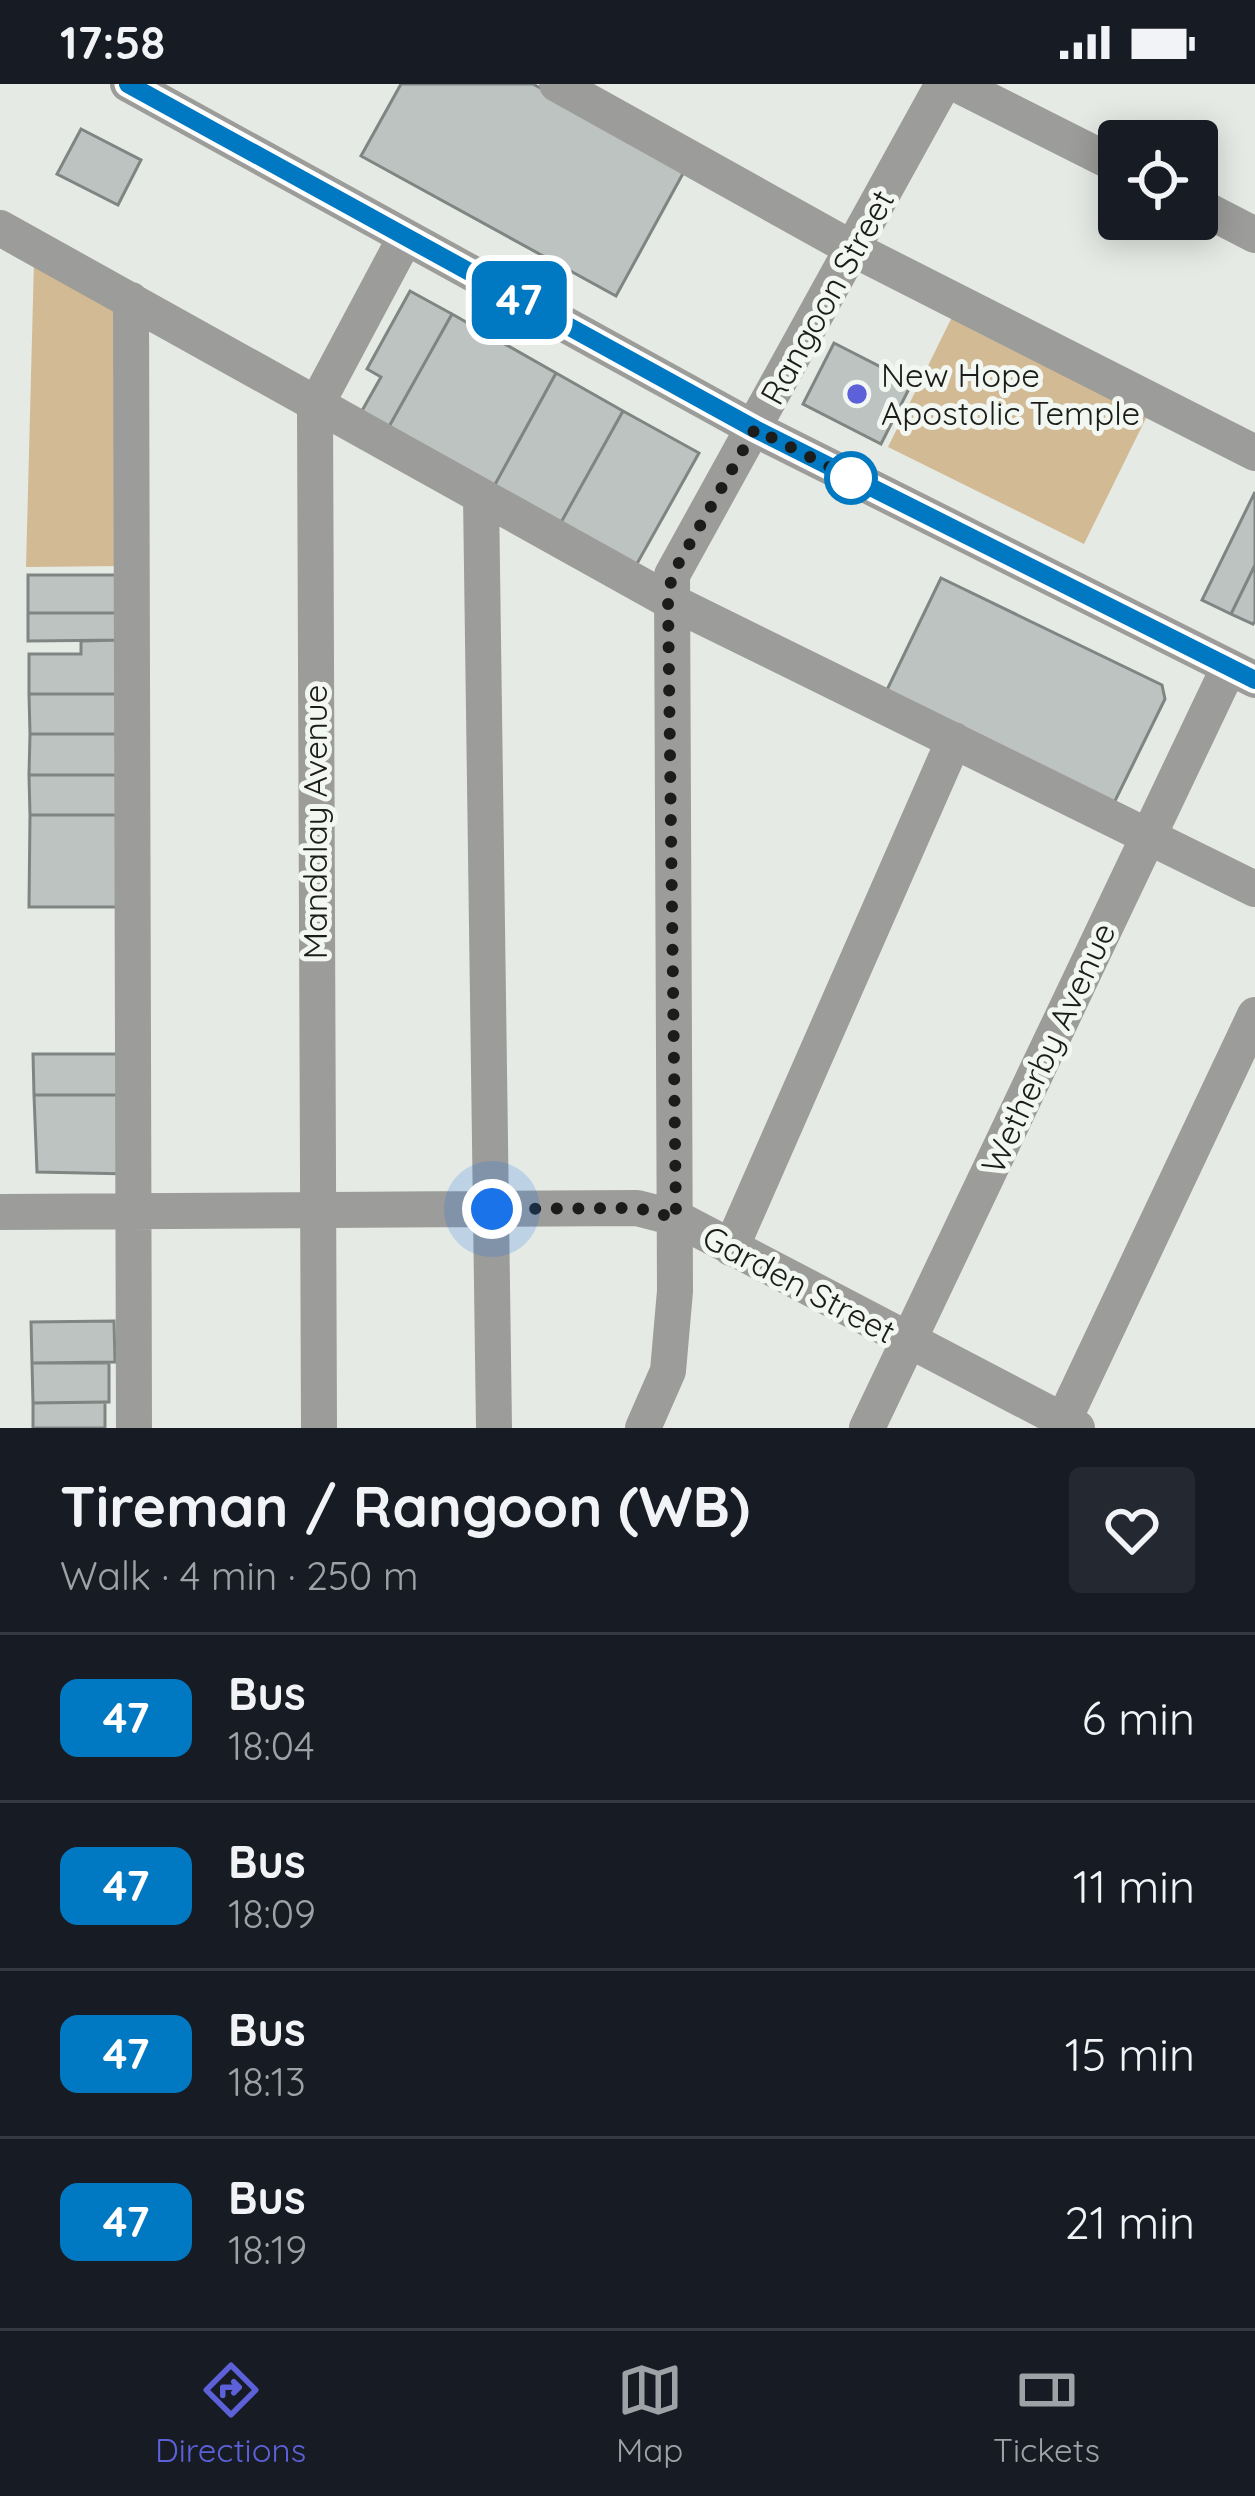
<!DOCTYPE html>
<meta charset="utf-8">
<style>
:root{--surface:#171b24;--page:#242831;--text:#f1f3f6;--muted:#9ea1a6;--line:#363941;--accent:#5d61d9}
body{margin:0;font-family:Quicksand,sans-serif;background:var(--page);color:var(--text);height:100vh;display:flex;flex-direction:column;font-size:45px;white-space:nowrap}
*{box-sizing:border-box;margin:0}
p{font-size:39px;color:var(--muted)}
.icon{flex:none;width:66px;height:66px;fill:none;stroke:currentColor;stroke-width:2;stroke-linecap:round;stroke-linejoin:round}
.map{position:relative;height:1344px;overflow:hidden}
.sheet{display:flex;flex-direction:column;background:var(--surface);flex:1}
.sheet>*{flex:none}
.badge{padding:0 24px;border-radius:18px;font-size:42px;line-height:78px}
.buttons{position:absolute;left:1098px;top:36px;display:grid;gap:24px}
.buttons a{display:grid;place-items:center;width:120px;height:120px;border-radius:12px;background:var(--surface);box-shadow:0 6px 30px #0003;font-size:60px}
.you{position:absolute;width:60px;height:60px;margin:-30px;border:9px solid #fff;border-radius:50%;background:#1a73e8;box-shadow:0 0 0 18px #1a73e833}
.map>.badge{position:absolute;translate:-50% -50%;box-shadow:0 0 0 6px #fff}
.round{display:grid;place-items:center;flex:none;width:126px;height:126px;border-radius:12px;background:var(--page)}
.overview{display:flex;align-items:center;justify-content:space-between;height:204px;padding:0 60px}
h1{font-size:57px;font-weight:700;line-height:90px}
ul{padding:0;list-style:none}
li{display:flex;align-items:center;gap:36px;height:168px;padding:0 60px;border-top:3px solid var(--line)}
li div{flex:1}
li b{display:block;font-size:45px}
li em{font-style:normal}
li .badge{min-width:132px;font-weight:700;text-align:center}
.status{display:flex;justify-content:space-between;align-items:center;height:84px;padding:0 60px;background:var(--surface);direction:ltr}
.status svg{height:33px;fill:currentColor}
.tab-bar{display:flex;justify-content:space-around;align-items:center;height:168px;border-top:3px solid var(--line);background:var(--surface);font-size:33px;color:var(--muted)}
.tab-bar a{display:grid;justify-items:center;gap:6px}
.tab-bar .current{color:var(--accent)}
.map>svg:first-child{display:block}
.green{fill:#d2ba95}
.building{fill:#bdc3c0;stroke:#7f8582;stroke-width:3}
.lines{fill:none;stroke-linecap:round;stroke-linejoin:round}
.minor{stroke:#9c9c9a;stroke-width:36}
.line-casing{stroke:#fff;stroke-width:27}
.line{stroke:#0079c2;stroke-width:18}
.walk{stroke:#1c1d1b;stroke-width:12;stroke-dasharray:0 21.6}
.poi-dot{fill:#5d61d9;stroke:#f3f7f2;stroke-width:4.5}
.stop-dot{fill:#fff;stroke:#0079c2;stroke-width:6}
.labels{text-anchor:middle;stroke-width:10;stroke-linejoin:round;paint-order:stroke}
.street-label{font-size:33px;fill:#1c1d1b;stroke:#f3f7f2}
.poi-label{font-size:33px;fill:#1c1d1b;stroke:#f3f7f2;text-anchor:start}
</style>
<div class="status"><b>17:58</b><svg viewBox="0 0 49 12"><path d="M0 12V9h3v3zM5 12V6h3v6zM10 12V3h3v9zM15 12V0h3v12zM26 1h20v11H26zM47 4h2v5h-2z"/></svg></div>
<div class="map">
<svg width="1255" height="1344" viewBox="0 0 1255 1344">
<rect width="100%" height="100%" fill="#e6eae4"/>
<path class="green" d="M 34,177 L 122,227 L 124,482 L 26,483 Z
M 953,231 L 1149,328 L 1084,460 L 888,363 Z"/>
<path class="building" d="M 401,0 L 533,0 L 686,84 L 616,212 L 361,72 Z
M 81,45 L 141,76 L 118,121 L 57,90 Z
M 410,207 L 452,230 L 386,348 L 359,332 L 381,293 L 367,285 Z
M 452,230 L 556,289 L 492,406 L 386,348 Z
M 834,259 L 912,299 L 881,360 L 803,320 Z
M 556,289 L 623,327 L 559,442 L 492,406 Z
M 623,327 L 699,369 L 634,485 L 559,442 Z
M 1255,408 L 1255,481 L 1231,530 L 1202,516 Z
M 1255,481 L 1255,537 L 1253,540 L 1231,530 Z
M 28,491 L 124,491 L 124,529 L 28,529 Z
M 941,494 L 1162,601 L 1165,615 L 1112,723 L 884,612 Z
M 28,529 L 124,529 L 123,556 L 28,557 Z
M 123,556 L 124,610 L 29,610 L 29,570 L 81,570 L 81,557 Z
M 29,610 L 124,610 L 123,650 L 30,650 Z
M 30,650 L 123,650 L 124,691 L 29,691 Z
M 29,691 L 124,691 L 124,731 L 30,731 Z
M 30,731 L 124,731 L 124,823 L 29,823 Z
M 33,970 L 125,970 L 125,1011 L 34,1011 Z
M 34,1011 L 130,1011 L 130,1090 L 37,1088 Z
M 114,1237 L 115,1278 L 32,1279 L 31,1238 Z
M 32,1279 L 109,1279 L 109,1318 L 33,1319 Z
M 105,1318 L 105,1344 L 33,1344 L 33,1319 Z"/>
<g class="lines">
<path class="minor" d="M 128,0 L 755,345 L 1255,596
M 557,0 L 853,165 L 1255,369
M 956,0 L 1119,82
M 1197,121 L 1255,151
M 0,144 L 668,516 L 1255,805
M 131,216 L 134,1344
M 481,412 L 494,1344
M 0,1128 L 637,1124 L 676,1134 L 1077,1344
M 731,1164 L 954,656
M 319,1344 L 315,323 L 405,154
M 643,1344 L 668,1287 L 675,1207 L 672,491 L 943,0
M 867,1344 L 1229,583
M 1060,1344 L 1255,931"/>
</g>
<g class="lines">
<g class="line-casing">
<path id="line" d="M 128,0 L 755,345 L 1255,596"/>
</g>
<use href="#line" class="line"/>
<path class="walk" d="M 492,1125 L 637,1124 L 676,1134 L 668,516 L 672,491 L 755,345 L 851,394"/>
</g>
<circle class="poi-dot" cx="857" cy="310" r="12"/>
<circle class="stop-dot" cx="851" cy="394" r="24"/>
<g class="labels">
<g class="street-label">
<text transform="translate(827 213) rotate(-61)" y="12">Rangoon Street</text>
<text transform="translate(315 738) rotate(-90)" y="12">Mandalay Avenue</text>
<text transform="translate(1048 964) rotate(-65)" y="12">Wetherby Avenue</text>
<text transform="translate(799 1200) rotate(28)" y="12">Garden Street</text>
</g>
<g class="poi-label">
<text x="881" y="303">New Hope<tspan x="881" dy="38">Apostolic Temple</tspan></text>
</g>
</g>
</svg>
<div class="buttons">
<a><svg class="icon" aria-label="locate" viewBox="0 0 24 24"><circle cx="12" cy="12" r="6"/><path d="M12 2v4M12 18v4M2 12h4M18 12h4"/></svg></a>
</div>
<div class="you" style="left:492px;top:1125px"></div>
<b class="badge" style="left:519px;top:216px;background:#0079c2;color:#fff">47</b>
</div>
<section class="sheet">
<div class="overview"><div><h1>Tireman / Rangoon (WB)</h1><p>Walk · 4 min · 250 m</p></div><a class="round"><svg class="icon" aria-label="heart" viewBox="0 0 24 24"><path d="M12 20l-8-8c-3-5 5-10 8-4 3-6 11-1 8 4z"/></svg></a></div>
<ul>
<li><span class="badge" style="background:#0079c2;color:#fff">47</span><div><b>Bus</b><p>18:04</p></div><em>6 min</em></li>
<li><span class="badge" style="background:#0079c2;color:#fff">47</span><div><b>Bus</b><p>18:09</p></div><em>11 min</em></li>
<li><span class="badge" style="background:#0079c2;color:#fff">47</span><div><b>Bus</b><p>18:13</p></div><em>15 min</em></li>
<li><span class="badge" style="background:#0079c2;color:#fff">47</span><div><b>Bus</b><p>18:19</p></div><em>21 min</em></li>
</ul>
</section>
<nav class="tab-bar">
<a class="current"><svg class="icon" aria-label="directions" viewBox="0 0 24 24"><path d="M12 3l9 9-9 9-9-9zM9 14v-3h6M13 9l2 2-2 2"/></svg>Directions</a>
<a><svg class="icon" aria-label="map" viewBox="0 0 24 24"><path d="M3 6l6-2 6 2 6-2v14l-6 2-6-2-6 2zM9 4v14M15 6v14"/></svg>Map</a>
<a><svg class="icon" aria-label="tickets" viewBox="0 0 24 24"><path d="M3 7h18v10H3zM15 7v10"/></svg>Tickets</a>
</nav>
